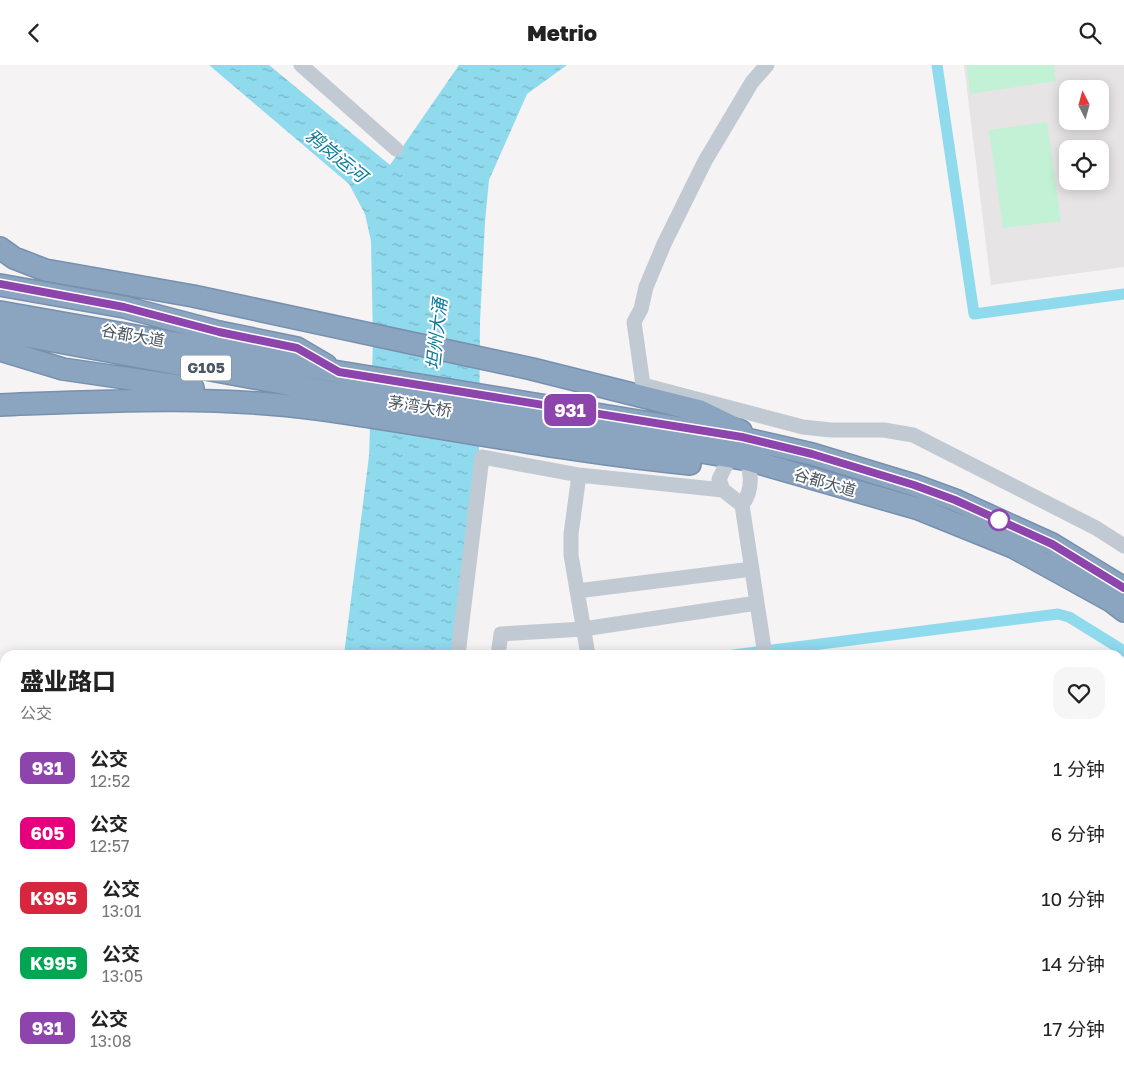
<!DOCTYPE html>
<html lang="zh">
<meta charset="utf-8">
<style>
:root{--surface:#fff;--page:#f6f6f6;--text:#222;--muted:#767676}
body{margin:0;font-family:"Golos Text","Noto Sans SC",sans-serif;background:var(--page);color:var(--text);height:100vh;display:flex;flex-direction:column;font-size:19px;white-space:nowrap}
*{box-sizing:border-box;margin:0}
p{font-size:16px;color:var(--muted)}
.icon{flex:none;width:28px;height:28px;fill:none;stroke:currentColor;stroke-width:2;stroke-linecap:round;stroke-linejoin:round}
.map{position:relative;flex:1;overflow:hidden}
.sheet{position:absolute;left:0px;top:585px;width:1125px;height:421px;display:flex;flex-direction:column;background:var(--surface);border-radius:15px 15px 0 0;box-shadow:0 2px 12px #0003}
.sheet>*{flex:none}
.badge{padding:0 10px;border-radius:8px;font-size:18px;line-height:32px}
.needle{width:32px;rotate:354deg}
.buttons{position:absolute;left:1059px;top:15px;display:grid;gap:10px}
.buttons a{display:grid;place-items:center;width:50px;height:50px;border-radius:10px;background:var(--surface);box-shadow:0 2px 12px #0003;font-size:25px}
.map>.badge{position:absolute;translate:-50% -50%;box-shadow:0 0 0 2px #fff}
.round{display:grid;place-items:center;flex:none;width:52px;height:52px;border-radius:15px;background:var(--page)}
.headline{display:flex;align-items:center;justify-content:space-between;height:85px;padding:0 20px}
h1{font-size:24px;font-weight:800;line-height:38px}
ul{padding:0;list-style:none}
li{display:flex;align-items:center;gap:15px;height:65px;padding:0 20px}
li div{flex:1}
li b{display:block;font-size:19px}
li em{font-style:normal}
li .badge{min-width:55px;font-weight:700;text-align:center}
header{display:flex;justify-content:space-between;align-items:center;height:65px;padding:0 20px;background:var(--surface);font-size:22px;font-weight:800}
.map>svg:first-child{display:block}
.education{fill:#e6e4e5;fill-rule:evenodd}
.garden{fill:#c3f1d5}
.water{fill:url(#water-ripples)}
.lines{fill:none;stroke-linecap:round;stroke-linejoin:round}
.canal{stroke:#90daee;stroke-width:11}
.highway-casing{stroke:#7690ad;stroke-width:24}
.minor{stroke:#c1cad2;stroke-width:15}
.highway{stroke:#8ba5c1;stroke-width:21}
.line-casing{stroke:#fff;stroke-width:11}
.line{stroke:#8e44ad;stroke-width:8}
.stop-dot{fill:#fff;stroke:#8e44ad;stroke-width:2.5}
.labels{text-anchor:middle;stroke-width:4;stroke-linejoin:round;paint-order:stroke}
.shield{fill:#fff;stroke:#808990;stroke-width:1}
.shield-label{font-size:15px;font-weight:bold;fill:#4a5661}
.street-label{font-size:16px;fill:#4a5661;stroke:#fff}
.water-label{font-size:18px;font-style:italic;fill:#0c7c9b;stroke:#fff}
</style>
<header><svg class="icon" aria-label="back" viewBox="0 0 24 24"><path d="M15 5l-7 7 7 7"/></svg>Metrio<svg class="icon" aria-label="search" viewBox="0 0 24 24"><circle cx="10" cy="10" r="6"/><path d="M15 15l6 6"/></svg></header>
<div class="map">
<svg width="1124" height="1006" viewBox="0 0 1124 1006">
<defs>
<pattern id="water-ripples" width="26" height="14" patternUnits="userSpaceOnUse" patternTransform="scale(1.25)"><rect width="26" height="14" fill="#90daee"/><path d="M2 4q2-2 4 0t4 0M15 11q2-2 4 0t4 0" fill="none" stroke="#78b4c4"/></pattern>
</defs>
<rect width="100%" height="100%" fill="#f5f3f3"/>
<path class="education" d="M 964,0 L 1124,0 L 1124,202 L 991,220 ZM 1068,24 L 1100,24 L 1100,56 L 1068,56 ZM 1068,84 L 1100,84 L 1100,116 L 1068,116 Z"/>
<path class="garden" d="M 967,0 L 1054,0 L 1056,16 L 970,29 Z
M 1047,57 L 1061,156 L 1003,163 L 989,65 Z"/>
<path class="water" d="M 209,0 L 269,0 L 390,100 L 459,0 L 567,0 L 527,29 L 489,115 L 485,157 L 480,256 L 479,387 L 454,590 L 344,590 L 369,391 L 373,276 L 371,176 L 365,149 L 349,119 Z
M 301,1001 L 414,1001 L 413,1006 L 301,1006 Z"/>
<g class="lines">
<path class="canal" d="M 937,0 L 974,249 L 1124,229
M 733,590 L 1058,549 L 1069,552 L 1124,586"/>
<g class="highway-casing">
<path id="highway" d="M 0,183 L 14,193 L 45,205 L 193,231 L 532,304 L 700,346 L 741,366
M 0,220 L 124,242 L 219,267 L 297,283 L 326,300
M 0,247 L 339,307 L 742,373 L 812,389 L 914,420 L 955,435 L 1052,479 L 1124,523
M 0,266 L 336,328 L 504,353 L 748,395 L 919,444 L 1013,482 L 1111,536 L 1124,546
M 0,285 L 63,304 L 193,323
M 0,340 C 106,336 211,330 317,344 C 441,361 565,387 690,399"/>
</g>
<path class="minor" d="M 301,0 L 396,84
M 767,0 L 752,17 L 705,96 L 664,179 L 646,222 L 641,244 L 634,257 L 643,320 L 803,362 L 831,365 L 884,365 L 913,370 L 1096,463 L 1124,481
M 734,384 L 719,414 L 723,425 L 742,440
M 745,386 C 750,405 755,423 742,440 L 765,590
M 579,410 L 571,469 L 571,490 L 588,590
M 577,526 L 752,504
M 458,590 L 482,392 L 579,410 L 723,425
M 498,590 L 501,569 L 583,564 L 757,538
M 0,726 L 5,723
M 1120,903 L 1124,902
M 973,1001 L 983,1006
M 418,1006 L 418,1001
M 749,1006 L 751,1001
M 959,1006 L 961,1001"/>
<use href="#highway" class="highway"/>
</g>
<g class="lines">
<g class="line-casing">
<path id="line" d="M 0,219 L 124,242 L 219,267 L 297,283 L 339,307 L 742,372 L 812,389 L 914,420 L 955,435 L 1052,479 L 1124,523"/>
</g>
<use href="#line" class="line"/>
</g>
<circle class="stop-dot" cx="999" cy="455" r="10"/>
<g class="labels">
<rect class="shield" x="181" y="290.5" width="50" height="25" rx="4"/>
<g class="shield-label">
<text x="206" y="308">G105</text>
</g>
<g class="street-label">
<text transform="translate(133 270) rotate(10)" y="6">谷都大道</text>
<text transform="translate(420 341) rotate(8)" y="6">茅湾大桥</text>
<text transform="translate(825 417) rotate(16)" y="6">谷都大道</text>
</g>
<g class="water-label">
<text transform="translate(336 91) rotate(39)" y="6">鸦岗运河</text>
<text transform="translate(437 269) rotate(-84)" y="6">坦州大涌</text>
</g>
</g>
</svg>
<div class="buttons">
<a><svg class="needle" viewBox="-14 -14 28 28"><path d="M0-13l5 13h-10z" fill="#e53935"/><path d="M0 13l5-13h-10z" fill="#767676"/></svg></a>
<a><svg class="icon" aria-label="locate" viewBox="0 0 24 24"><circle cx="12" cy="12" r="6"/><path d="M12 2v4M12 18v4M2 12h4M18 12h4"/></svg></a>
</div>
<b class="badge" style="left:570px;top:345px;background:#8e44ad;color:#fff">931</b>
<section class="sheet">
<div class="headline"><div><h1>盛业路口</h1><p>公交</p></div><a class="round"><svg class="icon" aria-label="heart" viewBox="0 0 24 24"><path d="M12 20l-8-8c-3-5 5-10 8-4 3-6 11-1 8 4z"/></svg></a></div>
<ul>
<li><span class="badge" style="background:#8e44ad;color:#fff">931</span><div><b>公交</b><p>12:52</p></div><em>1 分钟</em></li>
<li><span class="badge" style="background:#e6007e;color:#fff">605</span><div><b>公交</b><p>12:57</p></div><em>6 分钟</em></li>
<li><span class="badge" style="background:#d7263d;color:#fff">K995</span><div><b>公交</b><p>13:01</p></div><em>10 分钟</em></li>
<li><span class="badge" style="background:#00a651;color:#fff">K995</span><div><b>公交</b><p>13:05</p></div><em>14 分钟</em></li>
<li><span class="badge" style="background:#8e44ad;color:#fff">931</span><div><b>公交</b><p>13:08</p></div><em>17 分钟</em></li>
</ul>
</section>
</div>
